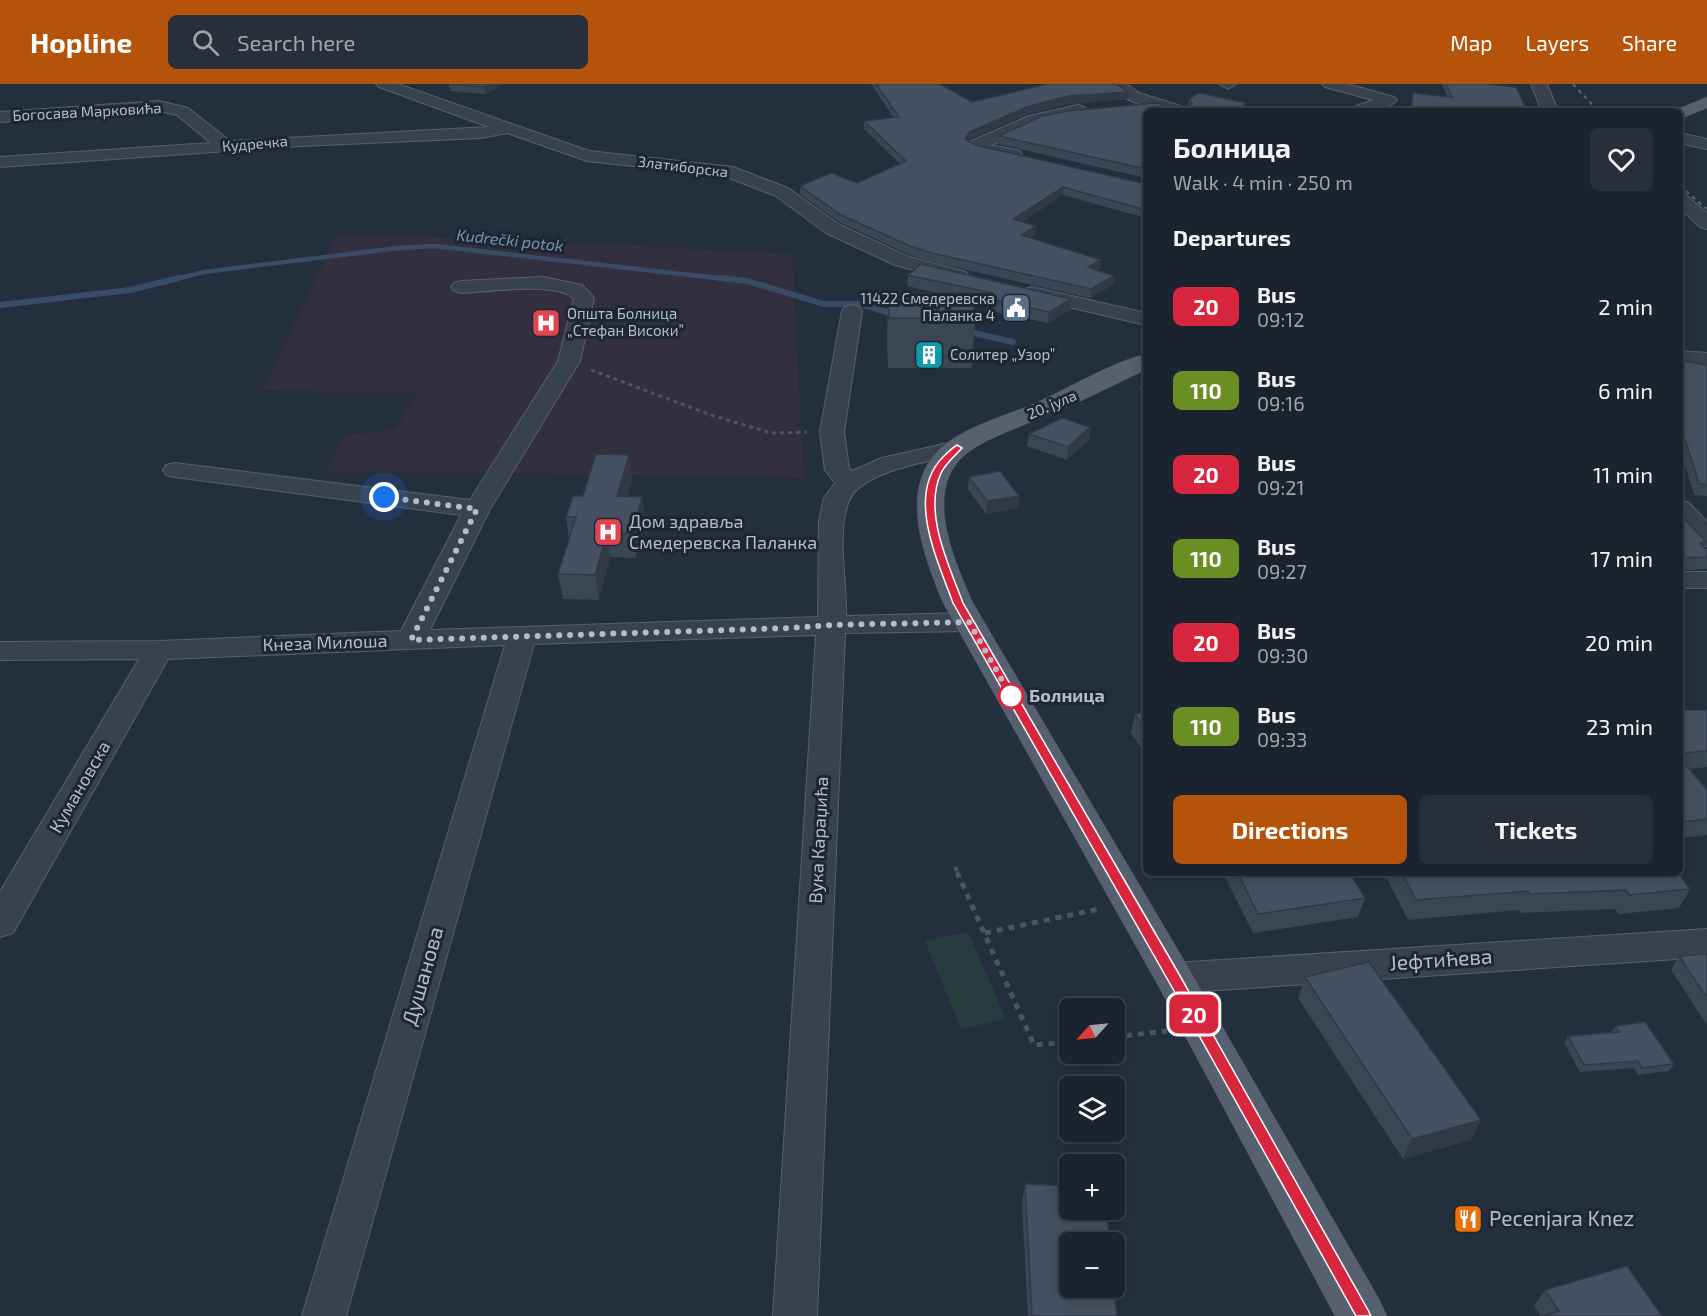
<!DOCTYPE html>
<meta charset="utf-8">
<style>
:root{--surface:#1b232e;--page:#282f3a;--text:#f1f3f6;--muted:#a0a4aa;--line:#39404a;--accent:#b45309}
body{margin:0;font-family:"Exo 2",sans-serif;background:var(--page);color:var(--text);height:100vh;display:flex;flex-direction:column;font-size:22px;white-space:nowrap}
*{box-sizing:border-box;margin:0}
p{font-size:20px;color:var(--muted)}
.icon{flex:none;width:33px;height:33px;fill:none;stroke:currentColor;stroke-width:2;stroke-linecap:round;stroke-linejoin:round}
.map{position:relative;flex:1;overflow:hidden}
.details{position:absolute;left:1143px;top:24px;width:540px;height:768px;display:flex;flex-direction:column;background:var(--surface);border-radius:9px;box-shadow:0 3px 15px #0003,0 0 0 2px var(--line)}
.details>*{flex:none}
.badge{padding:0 12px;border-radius:9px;font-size:21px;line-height:39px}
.needle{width:39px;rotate:243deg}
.controls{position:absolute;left:1059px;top:914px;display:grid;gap:12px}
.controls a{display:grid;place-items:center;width:66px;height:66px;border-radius:9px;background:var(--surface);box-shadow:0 3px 15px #0003,0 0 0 2px var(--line);font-size:30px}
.you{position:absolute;width:30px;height:30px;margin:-15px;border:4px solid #fff;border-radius:50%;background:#1a73e8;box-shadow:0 0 0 9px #1a73e833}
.map>.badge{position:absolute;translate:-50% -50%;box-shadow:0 0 0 3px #fff}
h2{padding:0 30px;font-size:22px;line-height:54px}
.round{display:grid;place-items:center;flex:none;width:63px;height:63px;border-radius:9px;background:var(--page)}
.head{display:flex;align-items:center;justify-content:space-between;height:102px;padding:0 30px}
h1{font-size:28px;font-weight:700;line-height:45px}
.primary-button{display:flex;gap:12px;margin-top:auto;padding:12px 30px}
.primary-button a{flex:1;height:69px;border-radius:9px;background:var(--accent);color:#fff;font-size:24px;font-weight:700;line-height:69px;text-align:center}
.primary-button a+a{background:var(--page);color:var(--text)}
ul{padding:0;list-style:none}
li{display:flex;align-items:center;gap:18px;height:84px;padding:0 30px}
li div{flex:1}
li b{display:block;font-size:22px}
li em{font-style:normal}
li .badge{min-width:66px;font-weight:700;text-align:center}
header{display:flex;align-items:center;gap:36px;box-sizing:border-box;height:84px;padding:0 30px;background:var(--accent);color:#fff}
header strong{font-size:28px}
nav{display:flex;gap:33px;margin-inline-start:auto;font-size:21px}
.search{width:420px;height:54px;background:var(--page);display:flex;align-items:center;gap:15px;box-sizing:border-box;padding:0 21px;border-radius:9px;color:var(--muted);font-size:22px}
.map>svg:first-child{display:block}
.medical{fill:#32303f}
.green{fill:#263c3f}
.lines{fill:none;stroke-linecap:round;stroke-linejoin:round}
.stream-far1{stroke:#394c67;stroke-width:4.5}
.stream{stroke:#394c67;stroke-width:6}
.minor-casing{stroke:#565f6c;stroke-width:2}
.major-casing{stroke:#414a57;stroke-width:1}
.path-far2{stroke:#44595c;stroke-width:3;stroke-dasharray:4 4;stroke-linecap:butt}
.path-far1{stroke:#44595c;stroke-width:4;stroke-dasharray:4.5 4.5;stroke-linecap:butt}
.path{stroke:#44595c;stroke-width:5;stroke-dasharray:6 6;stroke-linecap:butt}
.minor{fill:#38414e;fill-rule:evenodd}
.major{fill:#56606e;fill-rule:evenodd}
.rail{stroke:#5a6575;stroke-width:2;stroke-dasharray:4 4;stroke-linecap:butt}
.wall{fill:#3b4654}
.shaded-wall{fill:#303945}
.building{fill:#455162;stroke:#303945;stroke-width:1.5}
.line{fill:#d7263d;stroke:#fff;stroke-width:1.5}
.walk{stroke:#b4bcc9;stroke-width:6;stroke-dasharray:0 10.8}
.stop-dot{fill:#fff;stroke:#d7263d;stroke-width:3}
.labels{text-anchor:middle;stroke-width:6;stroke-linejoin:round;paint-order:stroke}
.far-street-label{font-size:15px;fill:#b4bcc9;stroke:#1d2633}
.far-poi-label{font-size:15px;fill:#b4bcc9;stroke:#1d2633;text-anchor:start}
.far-water-label{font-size:16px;font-style:italic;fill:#7c92b1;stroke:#1d2633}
.poi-label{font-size:18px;fill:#b4bcc9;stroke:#1d2633;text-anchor:start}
.street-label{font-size:18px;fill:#b4bcc9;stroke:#1d2633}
.stop-label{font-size:18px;font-weight:bold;fill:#b4bcc9;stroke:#1d2633;text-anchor:start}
.near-street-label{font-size:21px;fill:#b4bcc9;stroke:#1d2633}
.near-poi-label{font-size:21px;fill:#b4bcc9;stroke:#1d2633;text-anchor:start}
</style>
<header>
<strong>Hopline</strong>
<div class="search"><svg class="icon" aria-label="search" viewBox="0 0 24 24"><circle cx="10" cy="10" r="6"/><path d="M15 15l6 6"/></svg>Search here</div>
<nav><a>Map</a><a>Layers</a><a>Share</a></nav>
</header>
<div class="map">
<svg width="1707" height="1232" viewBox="0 0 1707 1232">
<rect width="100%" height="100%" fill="#242f3e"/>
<path class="medical" d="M 338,150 L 604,160 L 792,171 L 804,394 L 625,390 L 327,387 L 344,351 L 395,346 L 417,309 L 263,306 Z"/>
<path class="green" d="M 968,848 L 1006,935 L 961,945 L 925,857 Z"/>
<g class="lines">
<path class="stream-far1" d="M 172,196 L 204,188 L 399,164 L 435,162 L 734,196"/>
<path class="stream" d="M 720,194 L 747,197 L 824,220 L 860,220 L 897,231
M 0,221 L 130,206 L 179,194
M 965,247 L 1013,258
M 1143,305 L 1146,307"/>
<g class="minor-casing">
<path id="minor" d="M 376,0 L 398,0 L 589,67 L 733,83 L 788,104 L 840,141 L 909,173 L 966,188 L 969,192 L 966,196 L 959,198 L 895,181 L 826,149 L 776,112 L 724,92 L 587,77 L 507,49 L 481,54 L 300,62 L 0,83 L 0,73 L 211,59 L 177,31 L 159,27 L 0,38 L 0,28 L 159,17 L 188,24 L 230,57 L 489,43 L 379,3 Z
M 1108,0 L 1126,0 L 1139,9 L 1187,24 L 1189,27 C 1162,27 1126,22 1108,0 Z
M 1219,0 L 1236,0 L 1228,5 Z
M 1322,0 L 1347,0 L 1394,13 L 1397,16 C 1386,28 1364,27 1349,27 L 1351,24 L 1373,16 L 1325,3 Z
M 1531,0 L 1547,0 L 1558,27 L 1542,27 Z
M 1078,21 L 1084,23 L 1086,26 L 1084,29 L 1040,39 L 991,61 L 1020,67 L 1022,71 L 1020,75 L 1014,76 L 969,66 L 967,62 L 969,58 L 1029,32 Z
M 1680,49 L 1707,55 L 1707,65 L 1680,59 Z
M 1680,110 L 1686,111 L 1707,129 L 1707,145 L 1700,143 L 1680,124 Z
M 543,193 L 582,201 L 594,214 L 580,277 L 490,425 L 430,546 L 818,533 L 819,437 L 824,414 L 835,399 L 825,386 L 820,348 L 842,227 L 845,223 L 852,221 L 859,223 L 862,227 L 844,348 L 849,384 L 852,387 L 882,374 L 957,357 L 965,359 L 969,364 L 965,369 C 936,376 861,386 849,417 C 836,449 847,497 846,532 L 969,529 L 979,532 L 983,538 L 979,544 L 969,547 L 845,549 L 817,1232 L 773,1232 L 816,551 L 534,560 L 346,1232 L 302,1232 L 505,561 L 168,575 L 13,849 L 0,853 L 0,808 L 139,575 L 0,576 L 0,558 L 159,557 L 401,547 L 461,431 L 175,393 L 166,391 L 163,386 L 166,381 L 175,379 L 470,416 L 558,277 L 574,215 C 556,197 487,208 461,209 L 454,207 L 451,203 L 454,199 L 461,197 Z
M 1032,203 L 1146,229 L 1146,241 L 1025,213 L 1022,209 L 1025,205 Z
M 1680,267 L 1707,269 L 1707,283 L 1680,279 Z
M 1680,416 L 1689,419 L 1707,438 L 1707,462 L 1698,460 L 1680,439 Z
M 1680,488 L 1707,488 L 1707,504 L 1680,504 Z
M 1707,845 L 1707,873 L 1174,909 L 1161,904 L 1156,894 L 1161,884 L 1174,879 Z"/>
</g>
<g class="major-casing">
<path id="major" d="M 1707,13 L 1707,24 L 1680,35 L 1680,27 L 1673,27 Z
M 1146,270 L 1146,286 C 1111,302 1077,320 1041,334 C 1018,344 992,352 970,367 C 920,402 954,475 973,519 L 1188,883 L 1379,1215 L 1387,1232 L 1335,1232 L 1160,905 L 943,519 C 921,465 893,393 954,354 C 980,338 1010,330 1038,318 C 1071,303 1112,278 1146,270 Z"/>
</g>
<path class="path-far2" d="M 591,286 L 711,331 L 771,349 L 807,348"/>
<path class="path-far1" d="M 955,783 L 958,789"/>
<path class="path" d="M 957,788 L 1034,961 L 1070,958
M 985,849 L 1099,825
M 1114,953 L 1167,947"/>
<use href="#minor" class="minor"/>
<use href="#major" class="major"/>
<path class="rail" d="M 1573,0 L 1598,27
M 1680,102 L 1707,125"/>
</g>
<path class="wall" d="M 449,0 L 502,0 L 495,5 L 485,10 L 450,7 Z
M 871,0 L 940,0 L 972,18 L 1128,8 L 1127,15 L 1067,20 L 1028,30 L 968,56 L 975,61 L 1146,100 L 1146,134 L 1063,111 L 1022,138 L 1036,142 L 1036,150 L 1030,154 L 1101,176 L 1100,184 L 1097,186 L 1114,192 L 1113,201 L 1090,214 L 932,178 L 910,171 L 841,139 L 800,110 L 800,102 L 857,99 L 900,80 L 864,45 L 864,37 L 894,34 Z
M 1442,0 L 1495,0 L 1527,27 L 1410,27 L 1413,9 L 1447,12 Z
M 1199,9 L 1246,19 L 1245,27 L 1146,27 L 1146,94 L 998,60 L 999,52 L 1042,32 L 1068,27 L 1157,19 L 1174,24 L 1178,22 L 1188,22 L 1189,15 Z
M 908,191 L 1071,215 L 1070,226 L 1048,239 L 986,226 L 986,219 L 973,216 L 975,234 L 972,284 L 888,284 L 887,258 L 888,209 L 937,209 L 907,202 Z
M 1680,276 L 1707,281 L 1707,412 L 1694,411 L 1680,365 Z
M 1090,343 L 1089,356 L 1067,376 L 1027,362 L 1029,350 Z
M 969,393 L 1018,424 L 986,430 L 968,405 Z
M 632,395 L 627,412 L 642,413 L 645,438 L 636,474 L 610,473 L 599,516 L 563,515 L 558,490 L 569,455 L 566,433 L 583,412 Z
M 1680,430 L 1706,458 L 1704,463 L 1707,466 L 1707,485 L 1680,487 Z
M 1680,626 L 1707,626 L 1707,683 L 1689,685 L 1707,706 L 1707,751 L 1680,754 Z
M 1146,628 L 1146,671 L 1131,649 L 1135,630 Z
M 1223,789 L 1350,789 L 1365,814 L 1358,833 L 1253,849 Z
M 1384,789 L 1678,789 L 1690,805 L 1679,824 L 1619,830 L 1615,825 L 1521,829 L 1519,826 L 1408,836 Z
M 1707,870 L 1707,941 L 1671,886 L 1679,872 Z
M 1305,893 L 1481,1036 L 1471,1056 L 1403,1075 L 1298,914 Z
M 1615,942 L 1674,980 L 1669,987 L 1638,991 L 1634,984 L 1580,988 L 1564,959 L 1568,952 L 1611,949 Z
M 1025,1100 L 1117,1232 L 1028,1232 L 1022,1120 Z
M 1545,1206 L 1662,1232 L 1541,1232 L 1534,1222 Z"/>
<path class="shaded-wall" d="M 491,0 L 502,0 L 495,5 L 485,10 L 484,3 Z
M 1128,8 L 1127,15 L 1067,20 L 1028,30 L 968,56 L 965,63 L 965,55 L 969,48 L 1029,22 L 1068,12 Z
M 1246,19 L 1244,27 L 1236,27 Z
M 1063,103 L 1063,111 L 1013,144 L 1013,135 Z
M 1036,142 L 1036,150 L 1020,159 L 1021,151 Z
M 1101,176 L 1100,184 L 1087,192 L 1088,183 Z
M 1114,192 L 1113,201 L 1090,214 L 1091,205 Z
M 1071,215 L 1070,226 L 1048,239 L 1049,228 Z
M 1090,343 L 1089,356 L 1067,376 L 1068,363 Z
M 629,371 L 632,395 L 621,437 L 617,412 Z
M 1019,412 L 1018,424 L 986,430 L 987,417 Z
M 642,413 L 645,438 L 636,474 L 633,449 Z
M 607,448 L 610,473 L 599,516 L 595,491 Z
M 1481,1036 L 1471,1056 L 1403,1075 L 1412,1055 Z"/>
<path class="building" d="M 449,0 L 491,0 L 484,3 Z
M 876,0 L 940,0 L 972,18 L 1047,0 L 1116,0 L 1128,8 L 1068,12 L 1029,22 L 969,48 L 965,55 L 975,61 L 1146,100 L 1146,126 L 1063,103 L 1013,135 L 1036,142 L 1021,151 L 1101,176 L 1088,183 L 1114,192 L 1091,205 L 932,169 L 910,162 L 841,131 L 800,102 L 831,89 L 857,99 L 906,77 L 864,37 L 899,33 Z
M 1446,0 L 1495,0 L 1495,1 L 1516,3 L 1527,27 L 1411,27 L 1413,9 L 1452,13 Z
M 1199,9 L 1246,19 L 1236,27 L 1146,27 L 1146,85 L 999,52 L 1042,32 L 1068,27 L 1157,19 L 1174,24 L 1178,22 L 1190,22 L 1192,20 L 1189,15 Z
M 921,180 L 1071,215 L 1049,228 L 986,214 L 992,209 L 908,191 Z
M 888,209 L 972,209 L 975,234 L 889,234 Z
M 1680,276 L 1707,281 L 1707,401 L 1699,399 L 1681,343 L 1680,343 Z
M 1062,334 L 1090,343 L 1068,363 L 1029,350 Z
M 596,370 L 629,371 L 617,412 L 642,413 L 633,449 L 607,448 L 595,491 L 558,490 L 576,433 L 566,433 L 573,412 L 583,412 Z
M 1000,387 L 1019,412 L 987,417 L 969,393 Z
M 1680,430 L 1706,458 L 1700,459 L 1707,466 L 1707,473 L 1682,474 L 1680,472 Z
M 1680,626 L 1707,626 L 1707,667 L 1680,669 Z
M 1146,628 L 1146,647 L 1135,630 Z
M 1680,674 L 1707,706 L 1707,735 L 1680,738 Z
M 1238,789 L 1350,789 L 1365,814 L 1258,830 Z
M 1402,789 L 1678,789 L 1690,805 L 1629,811 L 1626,806 L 1530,810 L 1528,807 L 1416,816 Z
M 1707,870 L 1707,914 L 1679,872 Z
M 1369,878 L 1481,1036 L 1412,1055 L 1305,893 Z
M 1645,938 L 1674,980 L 1642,984 L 1638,977 L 1584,981 L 1568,952 L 1619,948 L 1615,942 Z
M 1025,1100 L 1070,1102 L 1070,1125 L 1106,1125 L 1110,1158 L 1070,1158 L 1070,1203 L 1114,1203 L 1117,1232 L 1032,1232 Z
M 1627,1182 L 1662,1232 L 1543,1232 L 1559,1227 L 1545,1206 Z"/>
<path class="line" d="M 957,361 L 962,364 C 955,372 946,379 941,389 C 923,429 949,481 963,519 L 1179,890 L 1368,1226 L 1371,1232 L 1356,1232 L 1169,898 L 953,519 C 938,477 905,411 943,373 C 948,368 952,364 957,361 Z"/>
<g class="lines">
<path class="walk" d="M 384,413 L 477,425 L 411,556 L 791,544 L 831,541 L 969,538 L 1011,612"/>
</g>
<defs>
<g id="civic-square" transform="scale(1.5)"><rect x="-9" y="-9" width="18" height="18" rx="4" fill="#5c6f8a" stroke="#1d2633"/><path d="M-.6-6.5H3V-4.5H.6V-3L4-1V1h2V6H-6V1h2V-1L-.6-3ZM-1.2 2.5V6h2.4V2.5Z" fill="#fff"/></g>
<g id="hospital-square" transform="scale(1.5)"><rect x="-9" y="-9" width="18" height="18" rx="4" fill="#e0444e" stroke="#1d2633"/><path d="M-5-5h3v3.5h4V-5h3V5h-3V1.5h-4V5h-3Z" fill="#fff"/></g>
<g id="building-square" transform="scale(1.5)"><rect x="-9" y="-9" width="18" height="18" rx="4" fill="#0f9aa8" stroke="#1d2633"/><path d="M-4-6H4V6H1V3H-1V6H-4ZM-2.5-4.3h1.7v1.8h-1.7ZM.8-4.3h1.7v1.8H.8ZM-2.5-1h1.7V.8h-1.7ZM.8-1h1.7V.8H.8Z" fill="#fff"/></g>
<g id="restaurant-square" transform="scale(1.5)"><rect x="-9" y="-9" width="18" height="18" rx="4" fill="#e8710a" stroke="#1d2633"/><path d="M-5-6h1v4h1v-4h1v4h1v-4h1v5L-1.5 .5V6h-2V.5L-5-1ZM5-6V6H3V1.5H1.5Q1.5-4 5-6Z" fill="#fff"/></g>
</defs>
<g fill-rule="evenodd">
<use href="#civic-square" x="1016" y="224"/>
<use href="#hospital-square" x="546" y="239"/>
<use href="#building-square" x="929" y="271"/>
<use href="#hospital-square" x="608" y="448"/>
<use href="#restaurant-square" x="1468" y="1135"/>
</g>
<circle class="stop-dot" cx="1011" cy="612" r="12"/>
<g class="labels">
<g class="far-street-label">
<text transform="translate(87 28) rotate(-3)" y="5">Богосава Марковића</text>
<text transform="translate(255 60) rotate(-5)" y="5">Кудречка</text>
<text transform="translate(683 83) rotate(7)" y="5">Златиборска</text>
<text transform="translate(1052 321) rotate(-23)" y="5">20. јула</text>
</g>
<g class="far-poi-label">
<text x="995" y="220" text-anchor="end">11422 Смедеревска<tspan x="995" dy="17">Паланка 4</tspan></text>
<text x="567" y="235">Општа Болница<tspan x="567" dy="17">„Стефан Високи”</tspan></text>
<text x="950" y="276">Солитер „Узор”</text>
</g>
<g class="far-water-label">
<text transform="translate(510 156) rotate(6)" y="6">Kudrečki potok</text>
</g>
<g class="poi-label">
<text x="629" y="444">Дом здравља<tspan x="629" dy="21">Смедеревска Паланка</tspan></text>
</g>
<g class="street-label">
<text transform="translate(325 559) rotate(-2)" y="6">Кнеза Милоша</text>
<text transform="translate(80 703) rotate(-60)" y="6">Кумановска</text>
<text transform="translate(819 756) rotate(-87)" y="6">Вука Караџића</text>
</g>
<g class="stop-label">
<text x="1029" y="618">Болница</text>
</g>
<g class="near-street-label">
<text transform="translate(1441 876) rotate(-4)" y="7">Јефтићева</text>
<text transform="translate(423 892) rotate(-74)" y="7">Душанова</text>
</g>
<g class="near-poi-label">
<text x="1489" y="1142">Pecenjara Knez</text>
</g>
</g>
</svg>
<div class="controls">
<a><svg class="needle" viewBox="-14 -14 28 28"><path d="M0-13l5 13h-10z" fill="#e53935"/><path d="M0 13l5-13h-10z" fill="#a0a4aa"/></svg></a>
<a><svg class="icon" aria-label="layers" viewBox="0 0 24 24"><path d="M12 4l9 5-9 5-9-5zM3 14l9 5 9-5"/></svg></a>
<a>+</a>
<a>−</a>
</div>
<div class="you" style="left:384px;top:413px"></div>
<b class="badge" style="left:1194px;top:930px;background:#d7263d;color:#fff">20</b>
<section class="details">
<div class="head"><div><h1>Болница</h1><p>Walk · 4 min · 250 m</p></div><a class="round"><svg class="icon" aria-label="heart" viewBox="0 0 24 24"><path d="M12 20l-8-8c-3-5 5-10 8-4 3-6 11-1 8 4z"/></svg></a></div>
<h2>Departures</h2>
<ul>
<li><span class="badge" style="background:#d7263d;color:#fff">20</span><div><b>Bus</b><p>09:12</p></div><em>2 min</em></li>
<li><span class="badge" style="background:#6b8e23;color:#fff">110</span><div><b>Bus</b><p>09:16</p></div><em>6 min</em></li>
<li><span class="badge" style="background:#d7263d;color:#fff">20</span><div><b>Bus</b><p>09:21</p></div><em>11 min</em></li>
<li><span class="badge" style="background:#6b8e23;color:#fff">110</span><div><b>Bus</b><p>09:27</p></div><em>17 min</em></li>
<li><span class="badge" style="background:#d7263d;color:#fff">20</span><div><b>Bus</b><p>09:30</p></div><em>20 min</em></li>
<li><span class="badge" style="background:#6b8e23;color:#fff">110</span><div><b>Bus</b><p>09:33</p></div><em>23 min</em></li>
</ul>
<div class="primary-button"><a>Directions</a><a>Tickets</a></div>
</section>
</div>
